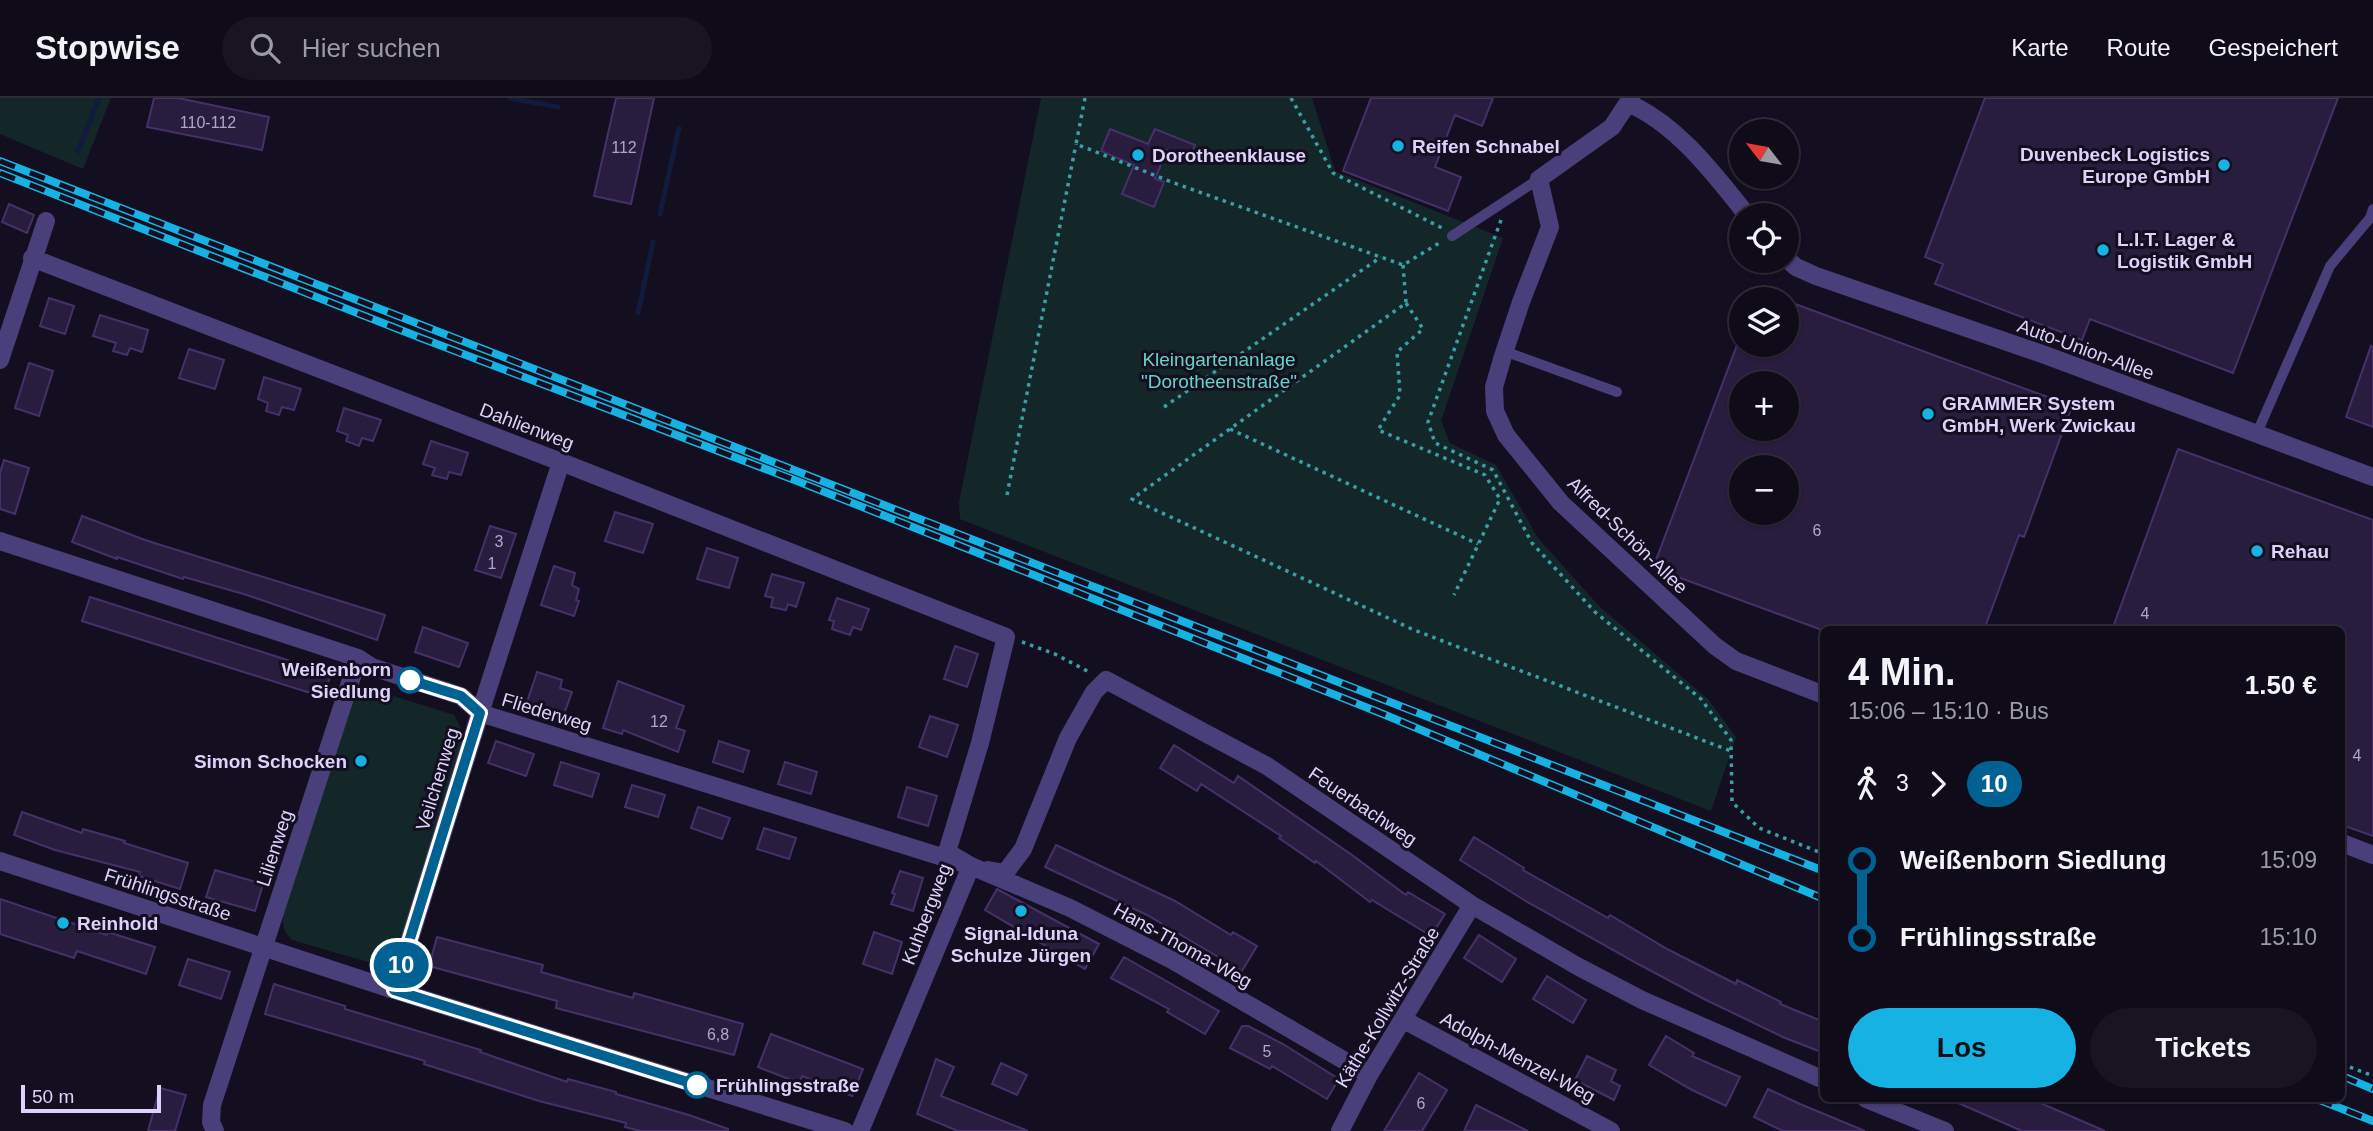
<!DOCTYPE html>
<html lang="de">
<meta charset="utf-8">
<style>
:root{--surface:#0f0b18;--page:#181421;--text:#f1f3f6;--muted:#9b9ba2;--line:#2f2b37;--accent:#16b2e3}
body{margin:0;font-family:Helvetica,sans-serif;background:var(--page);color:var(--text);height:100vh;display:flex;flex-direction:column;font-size:26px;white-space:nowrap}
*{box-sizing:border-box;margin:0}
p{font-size:23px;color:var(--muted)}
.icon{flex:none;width:38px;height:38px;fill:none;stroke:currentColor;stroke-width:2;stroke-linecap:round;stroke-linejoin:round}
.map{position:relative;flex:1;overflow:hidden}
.drawer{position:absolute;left:1820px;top:528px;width:525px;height:476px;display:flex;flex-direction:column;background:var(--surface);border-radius:10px;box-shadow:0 2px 5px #0004,0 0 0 2px var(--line)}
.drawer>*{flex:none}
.badge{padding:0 14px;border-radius:23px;font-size:24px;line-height:46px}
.needle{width:46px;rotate:301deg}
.buttons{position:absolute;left:1729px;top:21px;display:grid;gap:14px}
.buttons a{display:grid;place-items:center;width:70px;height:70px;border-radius:50%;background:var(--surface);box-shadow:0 2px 5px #0004,0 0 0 2px var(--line);font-size:35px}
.scale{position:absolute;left:21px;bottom:18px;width:140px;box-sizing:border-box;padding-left:7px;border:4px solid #ddd2fb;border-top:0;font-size:19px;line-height:24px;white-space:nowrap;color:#ddd2fb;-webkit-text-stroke:5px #140f20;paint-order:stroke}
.map>.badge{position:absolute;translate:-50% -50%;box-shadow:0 0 0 4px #fff}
.legs{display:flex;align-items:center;gap:10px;height:77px;padding:0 28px;font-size:23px}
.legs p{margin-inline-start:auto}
.headline{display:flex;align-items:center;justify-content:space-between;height:119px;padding:0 28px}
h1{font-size:38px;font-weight:800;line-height:52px}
.button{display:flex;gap:14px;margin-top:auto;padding:14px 28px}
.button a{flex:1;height:80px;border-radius:42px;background:var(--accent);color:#111;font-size:28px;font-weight:800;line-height:80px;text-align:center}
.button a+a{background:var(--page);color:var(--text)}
ul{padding:0 28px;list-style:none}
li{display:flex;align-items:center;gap:24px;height:77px;font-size:26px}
li i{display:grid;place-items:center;width:10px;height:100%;margin:0 9px;background:currentColor}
li i::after{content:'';width:18px;height:18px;margin:-9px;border:5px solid;border-radius:50%;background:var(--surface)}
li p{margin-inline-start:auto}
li:first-child i{background:linear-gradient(#0000 50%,currentColor 0)}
li:last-child i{background:linear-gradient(currentColor 50%,#0000 0)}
header{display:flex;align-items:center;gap:42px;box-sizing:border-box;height:98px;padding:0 35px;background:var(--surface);border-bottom:2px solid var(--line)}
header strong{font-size:33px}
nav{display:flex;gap:38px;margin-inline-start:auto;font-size:24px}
.search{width:490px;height:63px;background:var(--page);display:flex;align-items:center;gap:18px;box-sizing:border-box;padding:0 24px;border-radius:38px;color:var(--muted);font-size:26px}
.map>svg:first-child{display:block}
.green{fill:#132729}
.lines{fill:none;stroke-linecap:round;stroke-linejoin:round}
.stream{stroke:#101b3e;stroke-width:5}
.building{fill:#291d3f;stroke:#443169;stroke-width:2;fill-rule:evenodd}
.path{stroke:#3a9fa7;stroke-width:3.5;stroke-dasharray:3.5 5;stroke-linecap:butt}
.service{stroke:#493f7a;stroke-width:10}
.minor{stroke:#493f7a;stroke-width:18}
.rail-casing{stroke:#16b2e3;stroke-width:8}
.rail{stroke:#140f20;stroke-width:5;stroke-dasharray:16;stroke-linecap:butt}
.line-1-casing{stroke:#fff;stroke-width:16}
.line-1{stroke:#006192;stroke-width:10}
.poi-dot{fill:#16b2e3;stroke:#140f20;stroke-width:2.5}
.stop-1-dot{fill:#fff;stroke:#006192;stroke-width:3.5}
.labels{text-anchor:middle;stroke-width:6;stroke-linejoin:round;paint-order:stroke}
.number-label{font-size:16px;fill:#b0a5cc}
.poi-label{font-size:19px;font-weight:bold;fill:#ddd2fb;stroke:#140f20;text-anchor:start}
.street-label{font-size:19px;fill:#ddd2fb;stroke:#140f20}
.park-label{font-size:19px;fill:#66d3c7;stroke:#140f20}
.stop-label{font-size:19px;font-weight:bold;fill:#ddd2fb;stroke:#140f20;text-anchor:end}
</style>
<header>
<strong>Stopwise</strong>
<div class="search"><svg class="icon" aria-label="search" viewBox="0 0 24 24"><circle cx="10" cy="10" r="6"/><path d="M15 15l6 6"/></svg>Hier suchen</div>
<nav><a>Karte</a><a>Route</a><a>Gespeichert</a></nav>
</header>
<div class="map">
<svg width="2373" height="1033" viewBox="0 0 2373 1033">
<rect width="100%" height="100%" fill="#140f20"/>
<path class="green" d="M 0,0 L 111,0 L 83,71 L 0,36 Z
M 1041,0 L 1312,0 L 1335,73 L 1503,140 L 1441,323 L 1450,345 L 1496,367 L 1538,440 L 1598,507 L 1708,601 L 1736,639 L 1711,713 L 960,421 L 959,404 Z
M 355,586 L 454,617 L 463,634 L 462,643 L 392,871 L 292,842 C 281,831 282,823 284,808 Z"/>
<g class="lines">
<path class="stream" d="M 510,0 L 558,9
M 78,53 L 99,0
M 660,116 L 679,30
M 638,215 L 653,144"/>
</g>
<path class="building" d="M 154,0 L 178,0 L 269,19 L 262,52 L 147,29 Z
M 616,0 L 654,0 L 631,106 L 594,98 Z
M 1371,0 L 1493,0 L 1482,28 L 1455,17 L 1435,69 L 1461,79 L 1448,113 L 1343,73 Z
M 1985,0 L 2338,0 L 2233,275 L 2090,221 L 2082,242 L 1935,186 L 1943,166 L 1925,159 Z
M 1110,31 L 1148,46 L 1155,31 L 1195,47 L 1189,61 L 1167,52 L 1155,81 L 1164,84 L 1154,109 L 1122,96 L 1134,67 L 1101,53 Z
M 9,106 L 34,117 L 27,135 L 2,124 Z
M 49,200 L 74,208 L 65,236 L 40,228 Z
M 1787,203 L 2072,308 L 2024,439 L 2019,437 L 1984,532 L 1822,532 L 1653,470 L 1737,247 L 1787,247 ZM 1741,285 L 1787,285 L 1787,331 L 1741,331 ZM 1741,369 L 1787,369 L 1787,415 L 1741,415 Z
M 100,217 L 148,232 L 142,254 L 130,250 L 127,257 L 113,253 L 116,245 L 93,238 Z
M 2371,248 L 2373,249 L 2373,329 L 2346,319 Z
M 189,251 L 224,262 L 215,291 L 179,280 Z
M 29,265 L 53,273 L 39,318 L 15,310 Z
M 264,279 L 301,291 L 294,312 L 282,309 L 279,317 L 266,313 L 268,305 L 258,301 Z
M 344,310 L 381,322 L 373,343 L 362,340 L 359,348 L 346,343 L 348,337 L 337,333 Z
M 431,343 L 468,355 L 461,377 L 449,374 L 447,381 L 432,377 L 435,370 L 423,366 Z
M 2178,351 L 2373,422 L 2373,738 L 2342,727 L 2342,532 L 2112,532 Z
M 4,362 L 29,370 L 15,416 L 0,411 L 0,375 Z
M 615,414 L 653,426 L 643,455 L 605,443 Z
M 82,418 L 145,442 L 385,517 L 377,542 L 247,497 L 184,479 L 183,481 L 117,459 L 117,461 L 72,444 Z
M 490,428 L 516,436 L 501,480 L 475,472 Z
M 707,450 L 738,460 L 729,490 L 697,481 Z
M 554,468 L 575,475 L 572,487 L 579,491 L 576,502 L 579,503 L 574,518 L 541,507 Z
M 772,476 L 804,485 L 796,509 L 788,506 L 786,512 L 771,509 L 773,500 L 765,498 Z
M 90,499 L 331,576 L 323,599 L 82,523 Z
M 837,500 L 869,511 L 861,532 L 853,529 L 850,537 L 832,531 L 834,523 L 829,522 Z
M 423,529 L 468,545 L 459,569 L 415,554 Z
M 955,548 L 978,556 L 967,589 L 944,581 Z
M 537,574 L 562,582 L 560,590 L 572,594 L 564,616 L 527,604 Z
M 618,583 L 684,608 L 676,630 L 685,633 L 678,654 L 623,632 L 622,636 L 603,630 Z
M 930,618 L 958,627 L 947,659 L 919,649 Z
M 496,643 L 534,656 L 526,678 L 488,665 Z
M 719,643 L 749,653 L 743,674 L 713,664 Z
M 1174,647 L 1234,685 L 1238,678 L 1352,757 L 1406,797 L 1408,794 L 1445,816 L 1431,838 L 1372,802 L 1370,804 L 1316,763 L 1315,765 L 1279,740 L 1281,738 L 1201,686 L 1197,693 L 1160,670 Z
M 561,664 L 599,676 L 592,699 L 554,687 Z
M 785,664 L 817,674 L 811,696 L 778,686 Z
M 632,687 L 665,697 L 658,719 L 625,709 Z
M 907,689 L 937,698 L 928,728 L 898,719 Z
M 698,709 L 730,720 L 722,741 L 691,730 Z
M 22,714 L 82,735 L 83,731 L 125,743 L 124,745 L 188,765 L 180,791 L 139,778 L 140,774 L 55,752 L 14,737 Z
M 764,730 L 796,740 L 789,761 L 757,751 Z
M 1474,739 L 1524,770 L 1523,772 L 1608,820 L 1610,817 L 1669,852 L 1736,886 L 1737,882 L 1781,904 L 1780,906 L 1824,924 L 1824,955 L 1785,940 L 1704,901 L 1640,867 L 1524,802 L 1460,762 Z
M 1056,747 L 1175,803 L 1231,837 L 1233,834 L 1257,848 L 1242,873 L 1147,817 L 1045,769 Z
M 215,772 L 263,786 L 255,813 L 206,799 Z
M 900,773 L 923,780 L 913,813 L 891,806 L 895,796 L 892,795 Z
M 997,791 L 1099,846 L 1085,871 L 985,812 Z
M 0,801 L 107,837 L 108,834 L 155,849 L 146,876 L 77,853 L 74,860 L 0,836 Z
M 874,834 L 902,844 L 892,876 L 863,866 Z
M 1479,837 L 1516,861 L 1502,884 L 1464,860 Z
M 437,839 L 543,867 L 541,874 L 633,900 L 634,895 L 743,926 L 734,957 L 556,910 L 557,903 L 429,868 Z
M 1124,859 L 1219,913 L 1205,936 L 1167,914 L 1169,911 L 1111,880 Z
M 188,861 L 230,874 L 221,901 L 179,887 Z
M 1547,878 L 1586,902 L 1573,925 L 1533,901 Z
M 274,886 L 345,908 L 345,911 L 481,952 L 480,954 L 567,984 L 568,981 L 616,994 L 616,996 L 689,1017 L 728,1031 L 728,1033 L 640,1033 L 625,1029 L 626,1025 L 539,1003 L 424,966 L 425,963 L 265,916 Z
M 1242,928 L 1248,928 L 1283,946 L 1339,981 L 1327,1001 L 1272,968 L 1270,971 L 1230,950 Z
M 771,936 L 863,971 L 852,998 L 802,978 L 799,985 L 758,969 Z
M 1666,938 L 1694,955 L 1692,958 L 1740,979 L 1726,1008 L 1692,992 L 1649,967 Z
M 1587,958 L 1616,972 L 1611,983 L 1620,988 L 1614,1002 L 1575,982 Z
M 936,961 L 954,969 L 941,998 L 1028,1033 L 958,1033 L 917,1016 Z
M 1001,965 L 1027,977 L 1017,997 L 992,986 Z
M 1419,975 L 1447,992 L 1422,1033 L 1384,1033 Z
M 160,990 L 186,997 L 175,1033 L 148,1033 Z
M 1768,991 L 1800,1006 L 1865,1033 L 1783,1033 L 1754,1019 Z
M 1949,1001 L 2031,1001 L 2105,1033 L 2022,1033 Z
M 1476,1007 L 1528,1033 L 1464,1033 Z"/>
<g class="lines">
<path class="path" d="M 1085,0 L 1076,46 L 1174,85 L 1403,167 L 1441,144
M 1291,0 L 1333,75 L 1442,130
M 1501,122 L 1428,324 L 1435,345 L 1493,372 L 1532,445 L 1595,514 L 1701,601 L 1731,642 L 1732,704 L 1759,730 L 1824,756
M 1403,167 L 1406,205 L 1132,401 L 1414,532 L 1731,653
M 1406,205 L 1423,231 L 1397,254 L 1400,297 L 1378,332 L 1485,377 L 1500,401 L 1454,497
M 1164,309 L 1381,159
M 1230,331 L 1478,446
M 1007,397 L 1076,46
M 1022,544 L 1055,556 L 1091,575
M 2342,966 L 2373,978"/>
<path class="service" d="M 1452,138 L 1539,81
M 1504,253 L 1617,294
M 2257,335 L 2330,168 L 2370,120 L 2373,111"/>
<path class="minor" d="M 1631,0 L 1612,29 L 1539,81 L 1550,129 L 1521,204 L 1503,258 L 1494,289 L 1495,313 L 1506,337 L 1561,405 L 1715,548 L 1736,563 L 1824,597
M 1628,5 C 1678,27 1714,76 1747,117
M 32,160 L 561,364 L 1006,539 L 980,645 L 947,754 L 971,768 L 860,1033
M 1787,161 L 1796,169 L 1816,178 L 2045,257 L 2373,379
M 0,262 L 46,123
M 0,443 L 358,560 L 372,569 L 461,598 L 480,615 L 971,768 L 1070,810 L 1172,862 L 1369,977
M 2342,745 L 2373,757
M 0,763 L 394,892 L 845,1033
M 988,772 L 1005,775 L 1023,751 L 1068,640 L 1094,594 L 1106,582 L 1267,668 L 1472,807 L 1577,868 L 1642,902 L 1824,982
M 394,892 L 480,615 L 561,364
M 1404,922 L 1611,1033
M 1866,1001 L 1945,1033
M 215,1033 L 211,1024 L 212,1007 L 358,560
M 1340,1033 L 1369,977 L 1472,807"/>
<g class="rail-casing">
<path id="rail" d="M 0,63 L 1824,773
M 0,75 L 421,240 L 792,381 L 1383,616 L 1824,801
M 2342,978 L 2373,991
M 2317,1001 L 2373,1023"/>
</g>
<use href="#rail" class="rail"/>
</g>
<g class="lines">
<g class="line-1-casing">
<path id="line-1" d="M 410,582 L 461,598 L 480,615 L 394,892 L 697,987"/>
</g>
<use href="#line-1" class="line-1"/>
</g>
<g class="poi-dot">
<circle cx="1398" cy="48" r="7"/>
<circle cx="1138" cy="57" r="7"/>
<circle cx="2224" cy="67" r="7"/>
<circle cx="2103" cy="152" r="7"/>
<circle cx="1928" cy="316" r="7"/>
<circle cx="2257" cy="453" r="7"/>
<circle cx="361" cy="663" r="7"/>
<circle cx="1021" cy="813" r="7"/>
<circle cx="63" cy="825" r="7"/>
</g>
<g class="stop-1-dot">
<circle cx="410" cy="582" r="12"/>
<circle cx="697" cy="987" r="12"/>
</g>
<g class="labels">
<g class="number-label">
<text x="208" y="30">110-112</text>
<text x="624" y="55">112</text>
<text x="1817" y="438">6</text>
<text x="499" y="449">3</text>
<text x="492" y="471">1</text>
<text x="2145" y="521">4</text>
<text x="659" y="629">12</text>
<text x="2357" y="663">4</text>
<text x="718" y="942">6,8</text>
<text x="1267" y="959">5</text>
<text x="1421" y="1011">6</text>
</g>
<g class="poi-label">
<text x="1412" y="55">Reifen Schnabel</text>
<text x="2210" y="63" text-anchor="end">Duvenbeck Logistics<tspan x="2210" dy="22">Europe GmbH</tspan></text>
<text x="1152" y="64">Dorotheenklause</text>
<text x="2117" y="148">L.I.T. Lager &amp;<tspan x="2117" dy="22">Logistik GmbH</tspan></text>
<text x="1942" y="312">GRAMMER System<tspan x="1942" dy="22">GmbH, Werk Zwickau</tspan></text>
<text x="2271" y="460">Rehau</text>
<text x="347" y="670" text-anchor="end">Simon Schocken</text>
<text x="77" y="832">Reinhold</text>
<text x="1021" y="842" text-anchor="middle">Signal-Iduna<tspan x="1021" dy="22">Schulze Jürgen</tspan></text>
</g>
<g class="street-label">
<text transform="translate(2086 251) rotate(20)" y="7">Auto-Union-Allee</text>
<text transform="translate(527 328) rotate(21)" y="7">Dahlienweg</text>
<text transform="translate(1628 437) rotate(44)" y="7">Alfred-Schön-Allee</text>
<text transform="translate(547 614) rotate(17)" y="7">Fliederweg</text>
<text transform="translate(437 681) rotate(-73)" y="7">Veilchenweg</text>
<text transform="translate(1363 708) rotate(34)" y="7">Feuerbachweg</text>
<text transform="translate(274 750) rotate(-72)" y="7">Lilienweg</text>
<text transform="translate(168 796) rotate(18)" y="7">Frühlingsstraße</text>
<text transform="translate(926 816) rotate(-69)" y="7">Kuhbergweg</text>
<text transform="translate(1183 847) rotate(29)" y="7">Hans-Thoma-Weg</text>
<text transform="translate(1387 909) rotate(-59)" y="7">Käthe-Kollwitz-Straße</text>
<text transform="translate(1518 959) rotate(28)" y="7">Adolph-Menzel-Weg</text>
</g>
<g class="park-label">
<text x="1219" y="268">Kleingartenanlage<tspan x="1219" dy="22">"Dorotheenstraße"</tspan></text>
</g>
<g class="stop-label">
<text x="391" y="578">Weißenborn<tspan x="391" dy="22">Siedlung</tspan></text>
<text x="716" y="994" text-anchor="start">Frühlingsstraße</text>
</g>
</g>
</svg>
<div class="buttons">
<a><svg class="needle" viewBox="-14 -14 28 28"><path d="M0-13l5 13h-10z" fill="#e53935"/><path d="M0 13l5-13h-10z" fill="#9b9ba2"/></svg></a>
<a><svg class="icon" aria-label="locate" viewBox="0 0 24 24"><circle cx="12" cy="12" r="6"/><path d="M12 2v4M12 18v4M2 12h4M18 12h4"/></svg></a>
<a><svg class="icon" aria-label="layers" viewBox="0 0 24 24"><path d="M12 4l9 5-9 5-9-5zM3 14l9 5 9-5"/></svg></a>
<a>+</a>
<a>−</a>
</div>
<div class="scale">50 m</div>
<b class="badge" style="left:401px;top:867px;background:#006192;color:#fff">10</b>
<section class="drawer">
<div class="headline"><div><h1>4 Min.</h1><p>15:06 – 15:10 · Bus</p></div><b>1.50 €</b></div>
<div class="legs"><svg class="icon" aria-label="walk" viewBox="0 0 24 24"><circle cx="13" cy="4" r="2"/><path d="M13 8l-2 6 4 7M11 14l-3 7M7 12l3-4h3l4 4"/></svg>3<svg class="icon" aria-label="forward" viewBox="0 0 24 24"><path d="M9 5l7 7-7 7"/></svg><b class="badge" style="background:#006192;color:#fff">10</b></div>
<ul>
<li><i style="color:#006192"></i><b>Weißenborn Siedlung</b><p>15:09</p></li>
<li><i style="color:#006192"></i><b>Frühlingsstraße</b><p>15:10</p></li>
</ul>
<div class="button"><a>Los</a><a>Tickets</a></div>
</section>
</div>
